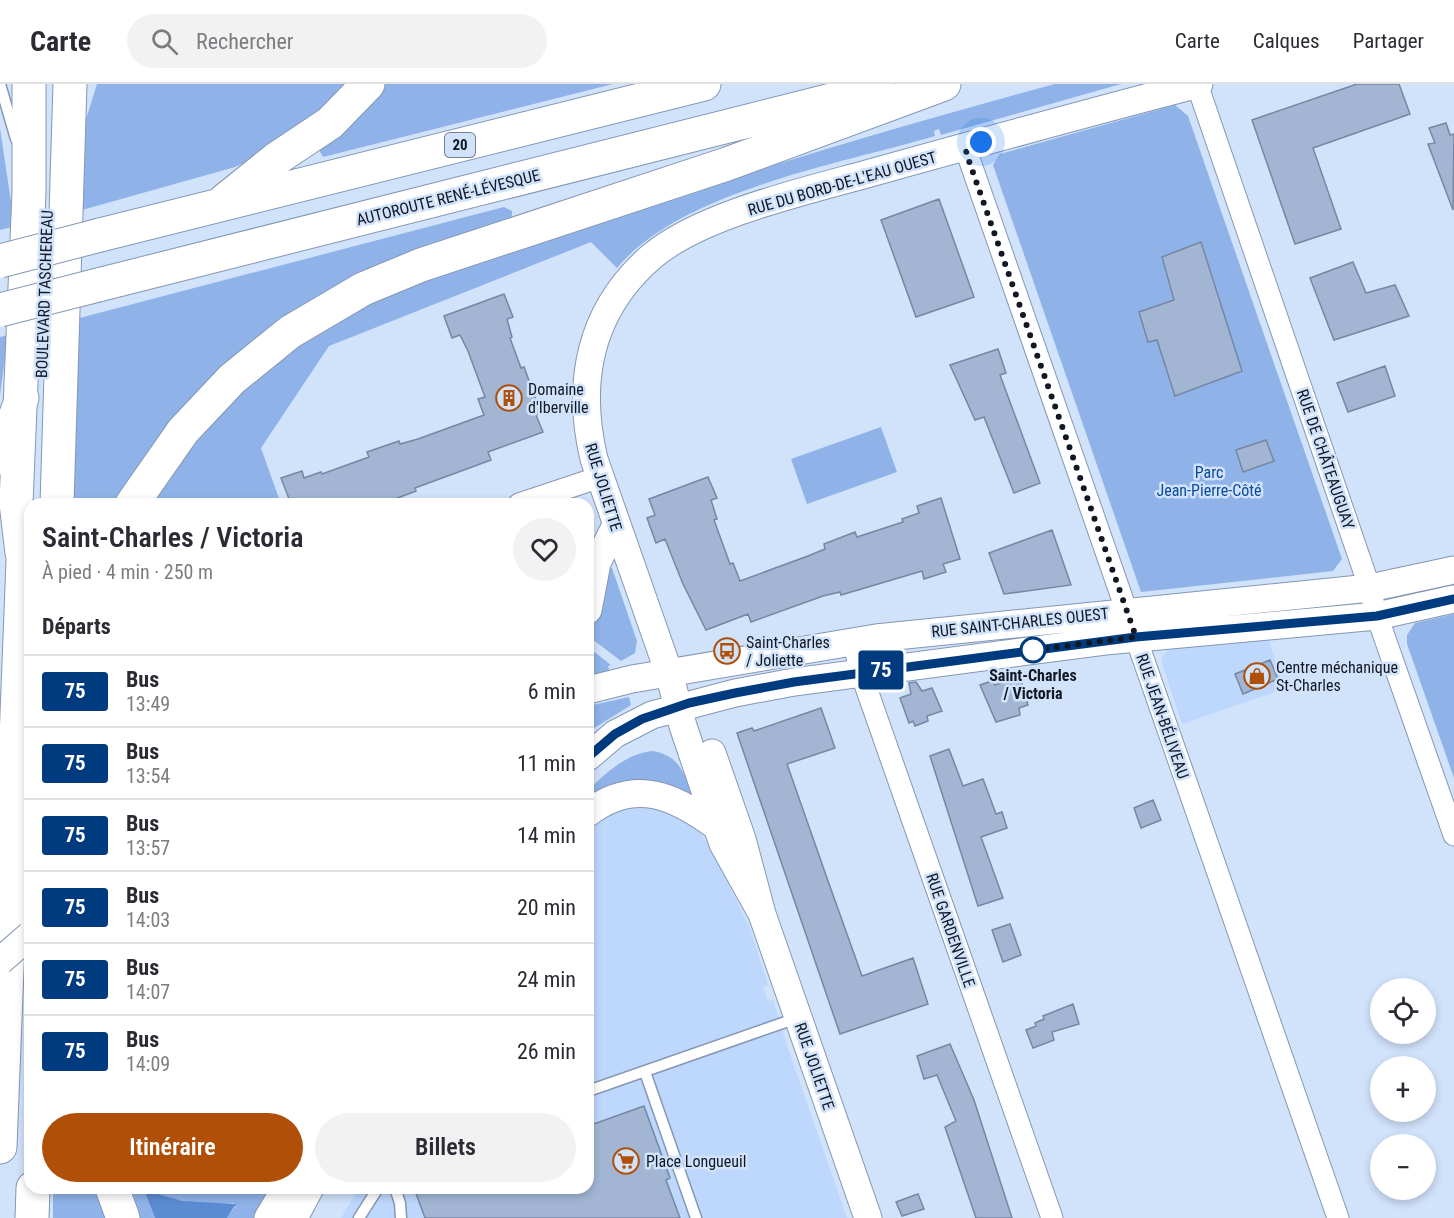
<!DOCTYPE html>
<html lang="fr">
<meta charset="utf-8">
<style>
:root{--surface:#fff;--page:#f2f2f3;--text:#2b2b33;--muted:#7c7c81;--line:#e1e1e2;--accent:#af4f08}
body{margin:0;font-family:"Roboto Condensed",sans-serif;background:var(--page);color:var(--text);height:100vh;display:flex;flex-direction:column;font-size:22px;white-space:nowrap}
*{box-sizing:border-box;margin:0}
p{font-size:20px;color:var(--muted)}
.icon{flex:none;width:33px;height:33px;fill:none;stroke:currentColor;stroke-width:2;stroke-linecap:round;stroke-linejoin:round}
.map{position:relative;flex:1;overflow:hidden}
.panel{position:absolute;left:24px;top:414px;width:570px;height:696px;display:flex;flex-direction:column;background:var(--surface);border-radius:18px;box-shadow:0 3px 9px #0003}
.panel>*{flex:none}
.badge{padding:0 12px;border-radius:4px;font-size:21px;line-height:39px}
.controls{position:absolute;left:1370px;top:894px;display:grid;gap:12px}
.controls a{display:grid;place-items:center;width:66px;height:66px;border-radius:50%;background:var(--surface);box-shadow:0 3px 9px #0003;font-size:30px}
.you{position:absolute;width:30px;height:30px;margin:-15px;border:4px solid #fff;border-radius:50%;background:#1a73e8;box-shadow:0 0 0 9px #1a73e833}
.map>.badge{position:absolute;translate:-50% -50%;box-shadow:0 0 0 3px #fff}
h2{padding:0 18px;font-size:22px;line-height:54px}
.round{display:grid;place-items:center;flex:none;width:63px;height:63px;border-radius:32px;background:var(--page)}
.overview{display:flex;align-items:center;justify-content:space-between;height:102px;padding:0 18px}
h1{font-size:28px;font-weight:600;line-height:45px}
.button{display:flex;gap:12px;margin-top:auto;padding:12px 18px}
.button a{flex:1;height:69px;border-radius:36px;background:var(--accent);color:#fff;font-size:24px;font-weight:600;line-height:69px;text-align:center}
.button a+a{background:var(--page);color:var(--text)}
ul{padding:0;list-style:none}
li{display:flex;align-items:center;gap:18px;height:72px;padding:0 18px;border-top:2px solid var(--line)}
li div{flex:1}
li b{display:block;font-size:22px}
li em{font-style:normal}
li .badge{min-width:66px;font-weight:700;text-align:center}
header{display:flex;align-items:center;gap:36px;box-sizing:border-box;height:84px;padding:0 30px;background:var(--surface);border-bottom:2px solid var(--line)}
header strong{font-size:28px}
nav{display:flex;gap:33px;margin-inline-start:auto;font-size:21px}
.search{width:420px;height:54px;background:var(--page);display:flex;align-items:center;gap:15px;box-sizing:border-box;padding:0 21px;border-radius:33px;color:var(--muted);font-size:22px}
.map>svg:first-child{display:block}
.built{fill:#bed7fc}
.green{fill:#8fb3e8}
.water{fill:#5b8bd2}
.building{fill:#a2b6d4;stroke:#7487a3;stroke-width:1.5}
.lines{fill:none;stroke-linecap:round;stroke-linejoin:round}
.service-casing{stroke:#8497b4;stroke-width:13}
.minor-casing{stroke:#8497b4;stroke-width:23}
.tertiary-casing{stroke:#8497b4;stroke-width:29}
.trunk-casing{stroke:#8497b4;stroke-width:35}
.motorway-casing{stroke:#8497b4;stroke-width:35}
.service{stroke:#fff;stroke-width:10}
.minor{stroke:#fff;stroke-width:21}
.tertiary{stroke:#fff;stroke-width:27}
.trunk{stroke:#fff;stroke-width:33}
.motorway{stroke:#fff;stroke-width:33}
.tertiary-bridge-casing{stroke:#8497b4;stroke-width:29;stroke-linecap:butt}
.motorway-bridge-casing{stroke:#8497b4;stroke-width:35;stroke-linecap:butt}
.tertiary-bridge{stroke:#fff;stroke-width:27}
.motorway-bridge{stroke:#fff;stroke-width:33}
.line-casing{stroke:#fff;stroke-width:14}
.line{stroke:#003b80;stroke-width:9}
.walk{stroke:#111823;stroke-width:6;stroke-dasharray:0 10.8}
.stop-dot{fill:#fff;stroke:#003b80;stroke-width:3}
.labels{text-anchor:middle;stroke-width:5;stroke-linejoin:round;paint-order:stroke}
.shield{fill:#d1e2fb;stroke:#4b5564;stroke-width:1.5}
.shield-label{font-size:15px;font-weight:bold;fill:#111823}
.street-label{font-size:16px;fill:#111823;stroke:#d1e2fb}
.poi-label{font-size:16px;fill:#111823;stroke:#d1e2fb;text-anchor:start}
.park-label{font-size:16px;fill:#08499d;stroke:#d1e2fb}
.stop-label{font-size:16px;font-weight:bold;fill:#111823;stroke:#d1e2fb}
</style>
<header>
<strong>Carte</strong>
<div class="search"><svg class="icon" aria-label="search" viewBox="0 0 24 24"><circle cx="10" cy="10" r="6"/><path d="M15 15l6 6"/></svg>Rechercher</div>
<nav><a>Carte</a><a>Calques</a><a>Partager</a></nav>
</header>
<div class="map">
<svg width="1454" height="1134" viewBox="0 0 1454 1134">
<rect width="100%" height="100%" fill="#d1e2fb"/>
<path class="built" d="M 1268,554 L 1284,605 L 1182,640 L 1161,576 L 1165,569 L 1173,563 Z
M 636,720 L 679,731 L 697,745 L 709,761 L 750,844 L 768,901 L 763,903 L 768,917 L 773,916 L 786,959 L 847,1134 L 341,1134 L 359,1104 L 588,1104 L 588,742 L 600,732 Z"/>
<path class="green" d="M 97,0 L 353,0 L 346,8 L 261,71 L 235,83 L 75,128 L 82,48 Z
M 380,0 L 613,0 L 323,73 L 319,66 Z
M 1055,0 L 1121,0 L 941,51 L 939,45 L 934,47 L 935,52 C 840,80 681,107 617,184 L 591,158 L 329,262 L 261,364 L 281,420 L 149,420 C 198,343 266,273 347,230 C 416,193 495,173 569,148 C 729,93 891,44 1055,0 Z
M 1175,21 L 1188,32 L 1342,475 L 1333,487 L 1141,508 L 993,81 L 1000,70 Z
M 0,44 L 11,118 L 12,143 L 0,146 Z
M 504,123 L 512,127 L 512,133 L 509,136 L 364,191 L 116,420 L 70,420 L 72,236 Z
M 8,251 L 0,311 L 0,253 Z
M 881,343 L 897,388 L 807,420 L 791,375 Z
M 606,483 L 612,484 L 637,557 L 635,569 L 621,577 L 588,552 Z
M 1454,530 L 1454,694 L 1407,560 L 1407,551 L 1415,539 Z
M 588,563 L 611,581 L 608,582 L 610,589 L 588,594 Z
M 629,613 L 631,621 L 588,648 L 588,622 Z
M 653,667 C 680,672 684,689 693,713 L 588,717 L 588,706 C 606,689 627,669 653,667 Z
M 53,1104 L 102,1104 L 112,1134 L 53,1134 Z
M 125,1104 L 195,1107 L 278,1104 L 257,1134 L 227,1134 L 235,1123 L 234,1119 C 203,1121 173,1119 144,1106 L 155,1134 L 137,1134 Z"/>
<path class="water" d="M 144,1106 L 182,1117 L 236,1120 L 227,1134 L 155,1134 Z"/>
<path class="building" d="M 1357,0 L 1399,0 L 1410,30 L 1313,64 L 1341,145 L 1295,160 L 1252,36 Z
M 1446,39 L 1450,51 L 1454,50 L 1453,126 L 1428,60 L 1435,59 L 1429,44 Z
M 939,115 L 974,213 L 916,233 L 881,136 Z
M 1201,158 L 1242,287 L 1175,312 L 1157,256 L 1148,258 L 1139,228 L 1174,216 L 1162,173 Z
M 1353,178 L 1366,209 L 1395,201 L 1409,232 L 1334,256 L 1310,194 Z
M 504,210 L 513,233 L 507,235 L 512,253 L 510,254 L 521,284 L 524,283 L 541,329 L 536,331 L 543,348 L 488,368 L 491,376 L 415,404 L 416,407 L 382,420 L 291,420 L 281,394 L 302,387 L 304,394 L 321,388 L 322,390 L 369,373 L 367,368 L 399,357 L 400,360 L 418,355 L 484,331 L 478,315 L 485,313 L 468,267 L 460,251 L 452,254 L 444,232 Z
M 998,265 L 1006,289 L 1000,291 L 1040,399 L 1014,409 L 984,333 L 975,336 L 950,281 Z
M 1385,282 L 1395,312 L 1348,328 L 1337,299 Z
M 1266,356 L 1274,377 L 1243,388 L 1236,366 Z
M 708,393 L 717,414 L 711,416 L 717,435 L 714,436 L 730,480 L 733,479 L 740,497 L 808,472 L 825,465 L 824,460 L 855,448 L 857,453 L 903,438 L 902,435 L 919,429 L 917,422 L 941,414 L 960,475 L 943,480 L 946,488 L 924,495 L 922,487 L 841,511 L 840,508 L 823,512 L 751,538 L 748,530 L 706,546 L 683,500 L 665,455 L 656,459 L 647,434 L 655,431 L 649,415 Z
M 1052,446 L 1071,501 L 1004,510 L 989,469 Z
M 1270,576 L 1278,595 L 1243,610 L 1235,590 Z
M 1011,596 L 1011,598 L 1021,596 L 1028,621 L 1019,624 L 1020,631 L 996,638 L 980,601 L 992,597 L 995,601 Z
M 916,598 L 922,607 L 932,604 L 942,627 L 927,632 L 928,637 L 915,642 L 913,637 L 909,639 L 900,614 L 911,610 L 909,599 Z
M 821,624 L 835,664 L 787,680 L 828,797 L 862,892 L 913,874 L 928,920 L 840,950 L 737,649 L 752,644 L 754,647 Z
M 949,665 L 963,702 L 983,695 L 996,730 L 1002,728 L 1007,744 L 981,753 L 1003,814 L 978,822 L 930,672 Z
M 1153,716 L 1161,736 L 1141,744 L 1134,724 Z
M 1010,840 L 1021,871 L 1003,878 L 992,846 Z
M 1073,920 L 1079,940 L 1052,948 L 1054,956 L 1033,964 L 1026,946 L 1036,942 L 1035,939 L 1044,935 L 1043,932 Z
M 950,960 L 974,1016 L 1012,1134 L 976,1134 L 945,1043 L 956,1037 L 937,991 L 924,995 L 917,972 Z
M 644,1022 L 670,1094 L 666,1096 L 680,1134 L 425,1134 L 414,1104 L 588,1104 L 588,1042 Z
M 918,1110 L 924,1125 L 902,1132 L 896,1118 Z"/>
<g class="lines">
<g class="service-casing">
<path id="service" d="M 0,0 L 16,55
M 645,988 L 696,1134
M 588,1007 L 797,934
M 395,1104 L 400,1119 L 401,1134
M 359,1134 L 378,1104"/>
</g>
<g class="minor-casing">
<path id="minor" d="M 1197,0 L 1367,496 L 1377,532 L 1454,751
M 965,63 L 1338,1134
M 519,420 L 600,393
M 853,557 L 861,589 L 1052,1134"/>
</g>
<g class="tertiary-casing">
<path id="tertiary" d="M 588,526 L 597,479 L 616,441
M 588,606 L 632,595 L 876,554 L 1370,504 L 1454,486
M 712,669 L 742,755 L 762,830 L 868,1134
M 588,673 L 615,650 L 652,631 L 735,609 L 794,598 L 1105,557 L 1377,532 L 1454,515
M 588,729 C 635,693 675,712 717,743
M 762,830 L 723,760 L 683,642 L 669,589 L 594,375 C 576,299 589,227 651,173 C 701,130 810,106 874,88 C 982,58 1090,28 1199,0
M 268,1134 L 286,1104
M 294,1134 L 310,1104"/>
</g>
<g class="trunk-casing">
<path id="trunk" d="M 57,420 L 70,0
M 22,469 L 16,419 L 29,108 L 29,0
M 0,1063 L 23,477 L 30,443
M 112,1104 L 123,1134
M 32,1134 L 33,1104"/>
</g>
<g class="motorway-casing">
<path id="motorway" d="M 225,116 L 276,75 L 330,39 L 368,0
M 100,151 L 704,0
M 98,201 L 879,4
M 0,374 L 22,314
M 132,420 L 183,347 L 232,295 L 290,248 L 363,205 L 421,181 L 727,80 L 944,0
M 0,753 L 10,770"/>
</g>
<use href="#service" class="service"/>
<use href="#minor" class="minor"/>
<use href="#tertiary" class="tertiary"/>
<use href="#trunk" class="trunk"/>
<use href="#motorway" class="motorway"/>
<g class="tertiary-bridge-casing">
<path id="tertiary-bridge" d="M 0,877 L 30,851"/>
</g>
<g class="motorway-bridge-casing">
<path id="motorway-bridge" d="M 0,177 L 100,151
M 0,226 L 98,201"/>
</g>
<use href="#tertiary-bridge" class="tertiary-bridge"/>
<use href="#motorway-bridge" class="motorway-bridge"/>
</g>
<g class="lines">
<g class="line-casing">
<path id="line" d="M 588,673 L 615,650 L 642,635 L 689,619 L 735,609 L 794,598 L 1136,553 L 1377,532 L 1454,515"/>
</g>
<use href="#line" class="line"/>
<path class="walk" d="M 981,58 L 965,63 L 969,77 L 1136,553 L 1033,566"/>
</g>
<defs>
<g id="building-ring" transform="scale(1.35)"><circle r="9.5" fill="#d1e2fb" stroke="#af4f08" stroke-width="1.5"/><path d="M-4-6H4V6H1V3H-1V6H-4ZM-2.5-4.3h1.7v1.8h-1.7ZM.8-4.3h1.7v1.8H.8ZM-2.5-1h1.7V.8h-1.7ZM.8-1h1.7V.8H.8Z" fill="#af4f08"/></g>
<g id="bus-ring" transform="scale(1.35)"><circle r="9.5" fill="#d1e2fb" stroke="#af4f08" stroke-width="1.5"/><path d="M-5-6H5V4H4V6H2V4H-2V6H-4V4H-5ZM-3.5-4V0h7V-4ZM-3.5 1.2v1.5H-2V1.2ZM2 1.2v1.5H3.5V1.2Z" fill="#af4f08"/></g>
<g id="shop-ring" transform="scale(1.35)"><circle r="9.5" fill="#d1e2fb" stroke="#af4f08" stroke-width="1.5"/><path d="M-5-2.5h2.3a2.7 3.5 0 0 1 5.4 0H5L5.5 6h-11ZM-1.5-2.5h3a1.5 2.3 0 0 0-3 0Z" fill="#af4f08"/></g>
<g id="supermarket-ring" transform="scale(1.35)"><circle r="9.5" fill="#d1e2fb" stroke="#af4f08" stroke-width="1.5"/><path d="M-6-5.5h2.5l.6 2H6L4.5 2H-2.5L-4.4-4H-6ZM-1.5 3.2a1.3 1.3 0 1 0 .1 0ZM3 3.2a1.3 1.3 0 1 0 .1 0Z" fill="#af4f08"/></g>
</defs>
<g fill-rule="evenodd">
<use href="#building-ring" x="509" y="314"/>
<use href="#bus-ring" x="727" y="567"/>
<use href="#shop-ring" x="1257" y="592"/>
<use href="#supermarket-ring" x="626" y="1077"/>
</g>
<circle class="stop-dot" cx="1033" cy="566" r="12"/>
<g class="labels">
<rect class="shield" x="445" y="49" width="30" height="24" rx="4.5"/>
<g class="shield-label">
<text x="460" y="66">20</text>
</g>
<g class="street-label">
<text transform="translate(842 99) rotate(-16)" y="6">RUE DU BORD-DE-L'EAU OUEST</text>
<text transform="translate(448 113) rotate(-14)" y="6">AUTOROUTE RENÉ-LÉVESQUE</text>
<text transform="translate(44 210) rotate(-88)" y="6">BOULEVARD TASCHEREAU</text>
<text transform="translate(1326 375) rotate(71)" y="6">RUE DE CHÂTEAUGUAY</text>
<text transform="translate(604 403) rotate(73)" y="6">RUE JOLIETTE</text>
<text transform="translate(1020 538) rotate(-6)" y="6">RUE SAINT-CHARLES OUEST</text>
<text transform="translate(1163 632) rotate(71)" y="6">RUE JEAN-BÉLIVEAU</text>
<text transform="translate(951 846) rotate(71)" y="6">RUE GARDENVILLE</text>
<text transform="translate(815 982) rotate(71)" y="6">RUE JOLIETTE</text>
</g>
<g class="poi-label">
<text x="528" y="311">Domaine<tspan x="528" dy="18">d'Iberville</tspan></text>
<text x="746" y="564">Saint-Charles<tspan x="746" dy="18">/ Joliette</tspan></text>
<text x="1276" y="589">Centre méchanique<tspan x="1276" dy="18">St-Charles</tspan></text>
<text x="646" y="1083">Place Longueuil</text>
</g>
<g class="park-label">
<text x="1209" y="394">Parc<tspan x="1209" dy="18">Jean-Pierre-Côté</tspan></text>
</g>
<g class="stop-label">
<text x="1033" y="597">Saint-Charles<tspan x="1033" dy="18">/ Victoria</tspan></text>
</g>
</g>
</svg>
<div class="controls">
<a><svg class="icon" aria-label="locate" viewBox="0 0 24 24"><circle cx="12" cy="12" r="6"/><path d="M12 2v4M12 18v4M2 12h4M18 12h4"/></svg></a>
<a>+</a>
<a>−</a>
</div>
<div class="you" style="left:981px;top:58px"></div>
<b class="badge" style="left:881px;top:586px;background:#003b80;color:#fff">75</b>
<section class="panel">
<div class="overview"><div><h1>Saint-Charles / Victoria</h1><p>À pied · 4 min · 250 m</p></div><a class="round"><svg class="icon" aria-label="heart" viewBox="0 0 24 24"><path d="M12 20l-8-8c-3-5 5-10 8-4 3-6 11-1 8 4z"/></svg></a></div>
<h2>Départs</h2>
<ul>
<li><span class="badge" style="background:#003b80;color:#fff">75</span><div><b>Bus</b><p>13:49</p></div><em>6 min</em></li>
<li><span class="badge" style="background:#003b80;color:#fff">75</span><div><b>Bus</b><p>13:54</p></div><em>11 min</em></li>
<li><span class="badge" style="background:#003b80;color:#fff">75</span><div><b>Bus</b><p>13:57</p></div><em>14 min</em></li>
<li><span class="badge" style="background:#003b80;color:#fff">75</span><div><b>Bus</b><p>14:03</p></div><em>20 min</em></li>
<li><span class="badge" style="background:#003b80;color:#fff">75</span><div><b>Bus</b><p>14:07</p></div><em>24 min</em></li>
<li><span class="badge" style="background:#003b80;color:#fff">75</span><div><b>Bus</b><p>14:09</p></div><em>26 min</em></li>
</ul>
<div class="button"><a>Itinéraire</a><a>Billets</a></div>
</section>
</div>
